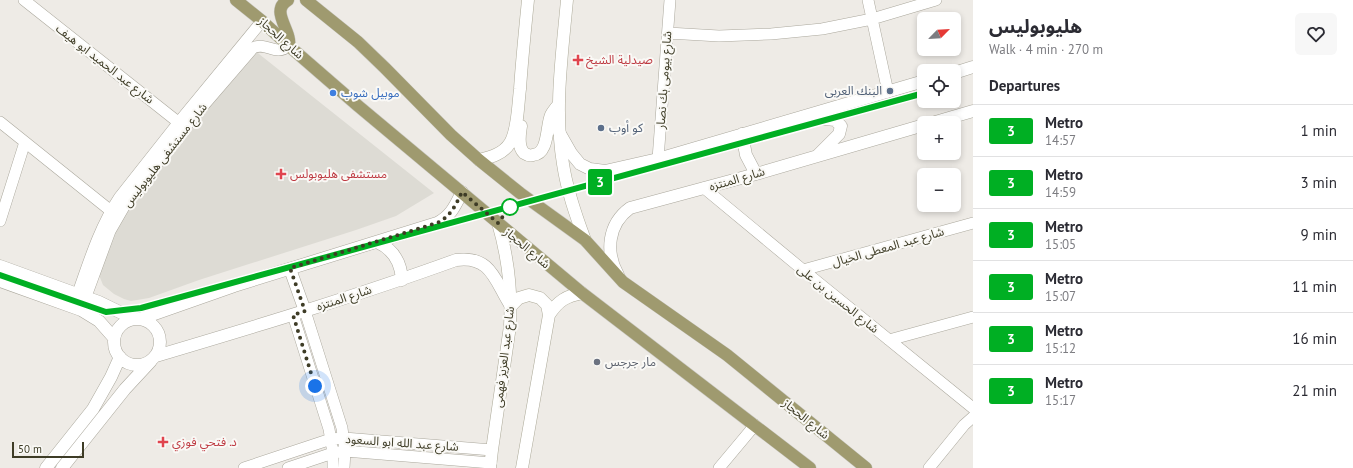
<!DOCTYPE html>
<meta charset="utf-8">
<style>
:root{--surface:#fff;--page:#f7f7f7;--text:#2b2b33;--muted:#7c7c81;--line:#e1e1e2}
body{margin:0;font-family:"PT Sans","Noto Sans Arabic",sans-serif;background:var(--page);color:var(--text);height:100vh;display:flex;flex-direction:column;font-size:15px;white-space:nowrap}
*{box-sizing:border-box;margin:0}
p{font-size:13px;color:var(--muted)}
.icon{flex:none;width:22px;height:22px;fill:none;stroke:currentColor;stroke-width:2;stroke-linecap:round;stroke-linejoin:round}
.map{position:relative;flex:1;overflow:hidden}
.sheet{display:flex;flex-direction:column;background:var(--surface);width:380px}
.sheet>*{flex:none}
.badge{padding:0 8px;border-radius:3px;font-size:14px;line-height:26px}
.needle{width:26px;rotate:66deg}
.buttons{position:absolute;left:917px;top:12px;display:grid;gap:8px}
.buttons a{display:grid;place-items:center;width:44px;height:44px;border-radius:6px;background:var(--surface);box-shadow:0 2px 6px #0003;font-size:20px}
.scale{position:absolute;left:12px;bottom:10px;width:72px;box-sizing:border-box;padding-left:4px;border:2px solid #3e3c26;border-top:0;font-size:11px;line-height:14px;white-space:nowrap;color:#3e3c26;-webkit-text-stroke:3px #faf9f6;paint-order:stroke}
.you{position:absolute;width:20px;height:20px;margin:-10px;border:3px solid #fff;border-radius:50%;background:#1a73e8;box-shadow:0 0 0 6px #1a73e833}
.map>.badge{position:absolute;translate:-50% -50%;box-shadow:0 0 0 2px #fff}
h2{padding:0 16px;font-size:15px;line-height:36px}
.round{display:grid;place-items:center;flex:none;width:42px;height:42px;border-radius:6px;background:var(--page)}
.summary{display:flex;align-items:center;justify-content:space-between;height:68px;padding:0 16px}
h1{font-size:19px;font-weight:700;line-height:30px}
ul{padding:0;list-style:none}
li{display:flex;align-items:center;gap:12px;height:52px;padding:0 16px;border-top:1px solid var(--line)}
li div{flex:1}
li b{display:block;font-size:15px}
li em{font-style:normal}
li .badge{min-width:44px;font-weight:700;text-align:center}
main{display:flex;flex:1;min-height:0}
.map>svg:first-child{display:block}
.built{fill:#dddbd4}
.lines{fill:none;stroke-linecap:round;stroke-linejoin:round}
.minor-casing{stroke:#aba89d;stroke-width:12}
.tertiary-casing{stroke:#aba89d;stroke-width:13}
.secondary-casing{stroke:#adaa99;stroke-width:13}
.primary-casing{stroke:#c9c8c2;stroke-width:13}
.minor{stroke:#fff;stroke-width:11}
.tertiary{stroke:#fff;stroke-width:12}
.secondary{stroke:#fff;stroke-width:12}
.primary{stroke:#9f9a6f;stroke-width:12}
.line-casing{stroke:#fff;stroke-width:9}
.line{stroke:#00af23;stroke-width:6}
.walk{stroke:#3e3c26;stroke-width:4;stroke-dasharray:0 7.2}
.health-dot{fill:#e0444e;stroke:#faf9f6;stroke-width:1.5}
.service-dot{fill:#5c6f8a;stroke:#faf9f6;stroke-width:1.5}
.shop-dot{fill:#3f7fe0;stroke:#faf9f6;stroke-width:1.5}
.stop-dot{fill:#fff;stroke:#00af23;stroke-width:2}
.worship-dot{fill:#6b7280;stroke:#faf9f6;stroke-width:1.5}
.labels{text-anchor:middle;stroke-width:4;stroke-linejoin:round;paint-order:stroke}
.street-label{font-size:12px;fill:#3e3c26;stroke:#faf9f6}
.health-label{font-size:12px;fill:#be3a42;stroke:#faf9f6;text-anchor:start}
.service-label{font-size:12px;fill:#4e5e75;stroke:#faf9f6;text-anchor:end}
.shop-label{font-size:12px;fill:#366cbe;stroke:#faf9f6;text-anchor:start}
.worship-label{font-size:12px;fill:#5b616d;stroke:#faf9f6;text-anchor:start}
</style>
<main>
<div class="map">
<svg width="973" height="468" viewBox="0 0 973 468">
<rect width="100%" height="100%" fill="#eeebe6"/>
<path class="built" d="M 254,50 L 434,193 L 396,216 L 356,230 L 199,280 L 149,298 L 131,301 L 124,299 L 114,294 L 103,285 L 99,275 L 99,267 L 125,209 Z"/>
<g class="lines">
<g class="minor-casing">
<path id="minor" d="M 24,0 L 183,126
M 868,0 L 888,92
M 668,33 L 719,36 L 771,34 L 822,29 L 872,19 L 936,0
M 0,122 L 111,211
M 658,159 L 670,0
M 704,188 L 803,270 L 973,408
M 0,221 L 25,142
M 803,270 L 973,223
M 73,307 C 87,269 97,231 119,198 L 179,122 L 262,21
M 81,310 L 110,231 L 125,205 L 185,127 L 253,48 C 266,41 275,57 289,46
M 305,311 L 342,428 L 345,451 L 344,468
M 293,315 L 329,429 L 333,453 L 333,468
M 889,340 L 973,317
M 244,468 L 331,439 L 344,438 L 492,450
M 288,468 L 333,453 L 345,451 L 491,463
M 719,468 L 755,425
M 929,468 L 964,425 L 973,417"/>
</g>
<g class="tertiary-casing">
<path id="tertiary" d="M 954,73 L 973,67
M 808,117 L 835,120 L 841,126 L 839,134 L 818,155
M 932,123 L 973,111
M 559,132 L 571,153 L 580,164 L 590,169 L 605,171 L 658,159 L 924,81
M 742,134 L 746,155 L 756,174
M 377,242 C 393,249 401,262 402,280
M 0,266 L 99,302 L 134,319
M 290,269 L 305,311
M 618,275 C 605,252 608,224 630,208 L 756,174 L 924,125
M 0,281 L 81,310 L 99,321 L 114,338
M114 342a23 23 0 1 1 46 0a23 23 0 1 1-46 0Z
M 140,319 L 234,286 L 437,223 C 451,216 455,206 462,192
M 156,356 C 257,326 357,296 456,260 C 492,255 495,282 511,306
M 46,468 L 93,409 L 111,377 L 120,357
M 62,468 L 125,389 L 151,361"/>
</g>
<g class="secondary-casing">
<path id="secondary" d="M 567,0 C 562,55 554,110 563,164 C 567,191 576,216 585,240
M 521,126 C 520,134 517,146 524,153 C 527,155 530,156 533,155 C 549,154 546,126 551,115 C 553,111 556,108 558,105
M 479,160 C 491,157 503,154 510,143 C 518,130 518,104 520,89 C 522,59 525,30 528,0
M 511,306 L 519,298 L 529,295 L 540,298 L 547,305 L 549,315
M 490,468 L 492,450 L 510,326 C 512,290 508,257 498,223
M 522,468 L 549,315 C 558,301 566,296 582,293"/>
</g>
<g class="primary-casing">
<path id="primary" d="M 236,0 L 262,21 L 289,46 L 357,105 L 582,293 L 810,468
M 288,0 C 269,11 292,30 289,46
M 306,0 L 358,42 L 385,68 L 451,135 L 479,160 L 520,193 L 585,240 L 623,282 L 727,355 L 866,468"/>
</g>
<use href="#minor" class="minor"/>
<use href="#tertiary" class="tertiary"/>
<use href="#secondary" class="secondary"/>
<use href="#primary" class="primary"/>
</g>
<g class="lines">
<g class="line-casing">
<path id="line" d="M 0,275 L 106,312 L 141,308 L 924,93"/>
</g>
<use href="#line" class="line"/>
<path class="walk" d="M 315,386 L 293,315 L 305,311 L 290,268 L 437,223 C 451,216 455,206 462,192 L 498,223 L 510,207"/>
</g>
<g class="health-dot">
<path d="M576 54h4v4h4v4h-4v4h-4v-4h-4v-4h4z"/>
<path d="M279 168h4v4h4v4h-4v4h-4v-4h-4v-4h4z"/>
<path d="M161 436h4v4h4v4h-4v4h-4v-4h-4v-4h4z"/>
</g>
<g class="service-dot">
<circle cx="890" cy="91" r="4"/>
<circle cx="601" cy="128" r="4"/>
</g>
<circle class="shop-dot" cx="333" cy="93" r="4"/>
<circle class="stop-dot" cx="510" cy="207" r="8"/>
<circle class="worship-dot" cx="597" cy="362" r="4"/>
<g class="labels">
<g class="street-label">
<text transform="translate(281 38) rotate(42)" y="4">شارع الحجاز</text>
<text transform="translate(105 64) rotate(38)" y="4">شارع عبد الحميد ابو هيف</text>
<text transform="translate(664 80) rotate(-86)" y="4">شارع بيومى بك نصار</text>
<text transform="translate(165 155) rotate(-52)" y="4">شارع مستشفى هليوبوليس</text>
<text transform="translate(737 179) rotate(-16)" y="4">شارع المنتزه</text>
<text transform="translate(888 247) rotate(-16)" y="4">شارع عبد المعطى الخيال</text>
<text transform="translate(527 248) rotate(40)" y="4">شارع الحجاز</text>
<text transform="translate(344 298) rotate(-18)" y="4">شارع المنتزه</text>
<text transform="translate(838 299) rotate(39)" y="4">شارع الحسين بن على</text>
<text transform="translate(504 357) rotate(-83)" y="4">شارع عبد العزيز فهمى</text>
<text transform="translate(806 419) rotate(39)" y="4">شارع الحجاز</text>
<text transform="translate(402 443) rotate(4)" y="4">شارع عبد الله ابو السعود</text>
</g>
<g class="health-label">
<text x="586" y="64">صيدلية الشيخ</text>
<text x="290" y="178">مستشفى هليوبولس</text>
<text x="172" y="446">د. فتحي فوزي</text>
</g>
<g class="service-label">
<text x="882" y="95">البنك العربى</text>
<text x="609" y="132" text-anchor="start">كو أوب</text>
</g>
<g class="shop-label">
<text x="341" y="97">موبيل شوب</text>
</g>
<g class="worship-label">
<text x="605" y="366">مار جرجس</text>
</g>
</g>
</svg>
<div class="buttons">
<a><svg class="needle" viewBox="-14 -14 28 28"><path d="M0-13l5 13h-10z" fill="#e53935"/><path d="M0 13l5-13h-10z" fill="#7c7c81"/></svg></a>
<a><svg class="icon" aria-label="locate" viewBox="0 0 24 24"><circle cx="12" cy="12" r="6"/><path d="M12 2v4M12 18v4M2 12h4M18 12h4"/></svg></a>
<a>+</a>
<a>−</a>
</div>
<div class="scale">50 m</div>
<div class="you" style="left:315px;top:386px"></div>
<b class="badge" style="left:600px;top:182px;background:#00af23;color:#fff">3</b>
</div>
<section class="sheet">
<div class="summary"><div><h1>هليوبوليس</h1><p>Walk · 4 min · 270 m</p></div><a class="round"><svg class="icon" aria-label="heart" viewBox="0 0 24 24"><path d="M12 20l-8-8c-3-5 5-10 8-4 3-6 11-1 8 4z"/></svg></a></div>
<h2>Departures</h2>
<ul>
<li><span class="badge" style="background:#00af23;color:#fff">3</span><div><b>Metro</b><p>14:57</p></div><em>1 min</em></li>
<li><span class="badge" style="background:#00af23;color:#fff">3</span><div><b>Metro</b><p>14:59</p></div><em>3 min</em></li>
<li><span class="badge" style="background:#00af23;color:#fff">3</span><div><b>Metro</b><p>15:05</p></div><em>9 min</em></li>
<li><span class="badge" style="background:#00af23;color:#fff">3</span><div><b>Metro</b><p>15:07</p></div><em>11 min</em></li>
<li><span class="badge" style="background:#00af23;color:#fff">3</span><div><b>Metro</b><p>15:12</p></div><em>16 min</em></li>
<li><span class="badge" style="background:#00af23;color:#fff">3</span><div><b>Metro</b><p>15:17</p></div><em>21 min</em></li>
</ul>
</section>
</main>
